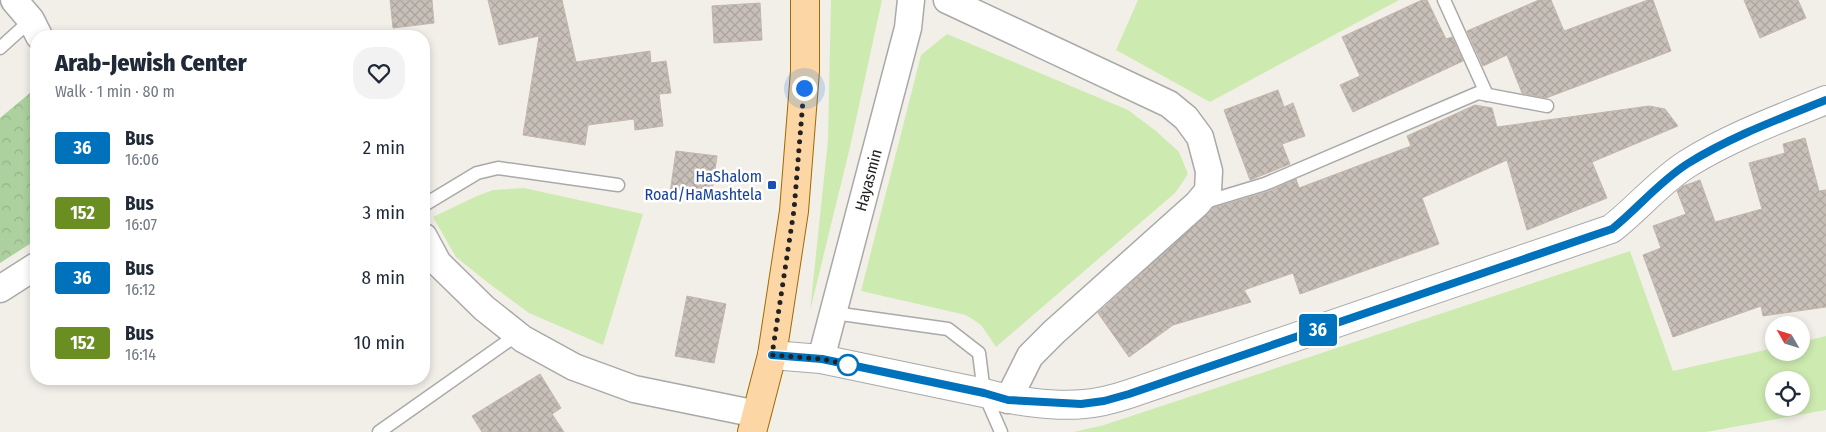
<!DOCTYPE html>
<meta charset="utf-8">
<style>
:root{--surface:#fff;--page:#f2f2f3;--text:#1f2937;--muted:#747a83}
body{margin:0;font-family:"Fira Sans Condensed",sans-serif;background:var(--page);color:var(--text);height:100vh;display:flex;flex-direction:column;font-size:19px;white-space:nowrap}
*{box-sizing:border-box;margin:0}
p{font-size:16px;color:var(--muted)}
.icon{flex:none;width:28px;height:28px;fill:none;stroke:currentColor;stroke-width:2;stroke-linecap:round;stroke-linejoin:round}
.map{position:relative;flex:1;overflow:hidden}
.sheet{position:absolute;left:30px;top:30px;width:400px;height:355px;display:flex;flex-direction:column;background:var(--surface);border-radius:20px;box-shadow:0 2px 8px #0003}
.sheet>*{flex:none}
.badge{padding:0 10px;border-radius:4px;font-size:18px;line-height:32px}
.needle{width:32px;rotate:309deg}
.controls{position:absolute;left:1765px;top:316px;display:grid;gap:10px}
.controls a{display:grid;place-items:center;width:45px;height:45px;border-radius:50%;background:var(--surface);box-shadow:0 2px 8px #0003;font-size:25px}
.you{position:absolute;width:25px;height:25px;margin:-12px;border:4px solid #fff;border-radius:50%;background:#1a73e8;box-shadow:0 0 0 8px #1a73e833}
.map>.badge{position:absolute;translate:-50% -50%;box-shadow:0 0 0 2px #fff}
.round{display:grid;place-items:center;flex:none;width:52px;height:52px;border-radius:20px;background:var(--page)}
.summary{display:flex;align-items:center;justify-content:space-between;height:85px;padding:0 25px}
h1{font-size:24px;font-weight:800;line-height:38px}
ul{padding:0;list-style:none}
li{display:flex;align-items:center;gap:15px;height:65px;padding:0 25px}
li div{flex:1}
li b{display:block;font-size:19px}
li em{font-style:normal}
li .badge{min-width:55px;font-weight:700;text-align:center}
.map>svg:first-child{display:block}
.grass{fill:#cdebb0;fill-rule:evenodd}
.forest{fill:url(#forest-crowns)}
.building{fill:url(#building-cross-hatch);stroke:#c4b6ab}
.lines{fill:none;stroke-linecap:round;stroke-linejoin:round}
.service-casing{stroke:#a9a9a9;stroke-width:15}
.minor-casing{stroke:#a9a9a9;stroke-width:29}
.tertiary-casing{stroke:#a9a9a9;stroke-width:30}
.primary-casing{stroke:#a06b00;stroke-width:30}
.service{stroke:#fff;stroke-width:12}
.minor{stroke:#fff;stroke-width:26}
.tertiary{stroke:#fff;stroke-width:28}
.primary{stroke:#fcd6a4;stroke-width:28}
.line-casing{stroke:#fff;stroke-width:11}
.line{stroke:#0072bc;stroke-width:8}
.walk{stroke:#222;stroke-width:5;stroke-dasharray:0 9}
.transit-dot{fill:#1a4fb4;stroke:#fff;stroke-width:2}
.stop-dot{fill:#fff;stroke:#0072bc;stroke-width:2.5}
.labels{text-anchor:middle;stroke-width:5;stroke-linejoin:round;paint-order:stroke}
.transit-label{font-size:16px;fill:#164399;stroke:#fff;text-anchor:end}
.street-label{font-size:16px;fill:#222;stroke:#fff}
</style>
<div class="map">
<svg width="1826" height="432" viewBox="0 0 1826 432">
<defs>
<pattern id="forest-crowns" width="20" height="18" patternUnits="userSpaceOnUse" patternTransform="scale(1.25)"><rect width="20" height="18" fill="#add19e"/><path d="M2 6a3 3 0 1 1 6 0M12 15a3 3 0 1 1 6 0" fill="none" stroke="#95b388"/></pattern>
<pattern id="building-cross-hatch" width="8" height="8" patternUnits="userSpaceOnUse" patternTransform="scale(1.25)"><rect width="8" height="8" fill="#c7bfb8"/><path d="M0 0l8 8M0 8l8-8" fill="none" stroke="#aba49e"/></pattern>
</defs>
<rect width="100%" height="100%" fill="#f2efe9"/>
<path class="grass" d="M 831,0 L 882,0 L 850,147 L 810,311 L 828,140 Z
M 1138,0 L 1399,0 L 1210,102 L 1116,50 Z
M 947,34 L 1128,110 L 1156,131 L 1179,152 L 1188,174 L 1175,193 L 996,347 L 981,325 L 966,315 L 861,291 L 921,55 Z
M 524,188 L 643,214 L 603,345 L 529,313 L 487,282 L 456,257 L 433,217 L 477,196 L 493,190 Z
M 1630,251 L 1673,371 L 1774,348 L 1774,352 L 1801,352 L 1801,342 L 1826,336 L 1826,410 L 1706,432 L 1074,432 L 1104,425 ZM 1774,380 L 1801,380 L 1801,408 L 1774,408 Z"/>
<path class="forest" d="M 36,88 L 36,240 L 0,263 L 0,118 Z"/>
<path class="building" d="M 390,0 L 432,0 L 434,23 L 393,28 Z
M 488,0 L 562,0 L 576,62 L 650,51 L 651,63 L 666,61 L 671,93 L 659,94 L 663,126 L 635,130 L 634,119 L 588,125 L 585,145 L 523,135 L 539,36 L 499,45 Z
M 1422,0 L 1427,0 L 1446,39 L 1452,37 L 1463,61 L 1353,112 L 1340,85 L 1360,76 L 1342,37 Z
M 1539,0 L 1551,0 L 1564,31 L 1648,0 L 1653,0 L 1671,51 L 1546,98 L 1522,93 L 1507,55 L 1483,66 L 1467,31 Z
M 1744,0 L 1798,0 L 1806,18 L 1760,38 Z
M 760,3 L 762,40 L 714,43 L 712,6 Z
M 1278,90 L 1284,107 L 1293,103 L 1305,136 L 1282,144 L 1290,164 L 1250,180 L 1224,110 Z
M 1475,105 L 1492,108 L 1497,127 L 1649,106 L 1665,109 L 1678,126 L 1592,162 L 1607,198 L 1527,230 L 1507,160 L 1422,198 L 1439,244 L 1300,294 L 1293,273 L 1244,290 L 1251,302 L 1173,325 L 1129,357 L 1098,313 L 1213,208 L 1267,192 L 1296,179 L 1299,188 L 1411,146 L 1407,136 Z
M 1805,138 L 1819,191 L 1826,190 L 1826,307 L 1763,316 L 1761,306 L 1673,337 L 1643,255 L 1661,248 L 1653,226 L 1686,214 L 1677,191 L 1683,186 L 1700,180 L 1715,222 L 1762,209 L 1749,163 L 1785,153 L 1783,144 Z
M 676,151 L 717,156 L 711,199 L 670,193 Z
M 687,296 L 726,304 L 714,363 L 675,356 Z
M 540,374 L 561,408 L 552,414 L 564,432 L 482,432 L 472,416 Z"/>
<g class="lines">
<g class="service-casing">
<path id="service" d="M 1444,0 L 1487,95
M 0,48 L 31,20
M 1202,203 L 1265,184 L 1478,93 L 1547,106
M 424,205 L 477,173 L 498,168 L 618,185
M 834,313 L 948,329 L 979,353 L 984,393 L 1001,432
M 379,432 L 518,334"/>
</g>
<g class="minor-casing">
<path id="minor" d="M 14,0 L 31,20 L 39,36
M 947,0 L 1169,104 L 1186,118 L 1200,137 L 1209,171 L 1208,191 L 1197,204 L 1054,332 L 1030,356 L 1008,400
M 424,237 L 438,263 L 484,308 L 523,339 L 574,367 L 634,389 L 757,414
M 0,289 L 36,266
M 821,359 L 908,28 L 911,0"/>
</g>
<g class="tertiary-casing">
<path id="tertiary" d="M 772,355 L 821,359 L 984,393 C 1012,401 1054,407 1084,404 C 1099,403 1114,399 1129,394 L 1611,229 C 1637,209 1659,182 1687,164 C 1730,137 1779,119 1826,100"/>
</g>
<g class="primary-casing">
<path id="primary" d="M 752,432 L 772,355 L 794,211 L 805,71 L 805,0"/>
</g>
<use href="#service" class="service"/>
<use href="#minor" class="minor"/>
<use href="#tertiary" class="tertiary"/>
<use href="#primary" class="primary"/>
</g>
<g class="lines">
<g class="line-casing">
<path id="line" d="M 772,355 L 822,359 L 984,393 L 1008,400 L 1081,404 L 1104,401 L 1129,394 L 1612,229 C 1637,209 1659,182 1687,164 C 1730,137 1779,119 1826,100"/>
</g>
<use href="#line" class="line"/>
<path class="walk" d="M 804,88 L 794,210 L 772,355 L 822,359 L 848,365"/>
</g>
<rect class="transit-dot" x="767" y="180" width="10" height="10" rx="2.5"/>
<circle class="stop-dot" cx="848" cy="365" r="10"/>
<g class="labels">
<g class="transit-label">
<text x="762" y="182">HaShalom<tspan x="762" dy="18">Road/HaMashtela</tspan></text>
</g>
<g class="street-label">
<text transform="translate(868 180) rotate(-75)" y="6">Hayasmin</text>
</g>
</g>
</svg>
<div class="controls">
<a><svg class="needle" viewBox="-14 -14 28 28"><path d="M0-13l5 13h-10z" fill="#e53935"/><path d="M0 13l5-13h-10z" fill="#747a83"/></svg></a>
<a><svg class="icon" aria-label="locate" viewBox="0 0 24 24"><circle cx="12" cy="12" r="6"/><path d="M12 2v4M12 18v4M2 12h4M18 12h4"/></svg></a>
</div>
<div class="you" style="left:804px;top:88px"></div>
<b class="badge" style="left:1318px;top:330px;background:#0072bc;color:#fff">36</b>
<section class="sheet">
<div class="summary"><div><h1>Arab-Jewish Center</h1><p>Walk · 1 min · 80 m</p></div><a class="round"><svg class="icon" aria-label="heart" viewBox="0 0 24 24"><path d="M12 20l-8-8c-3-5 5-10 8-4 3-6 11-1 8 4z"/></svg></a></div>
<ul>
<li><span class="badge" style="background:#0072bc;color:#fff">36</span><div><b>Bus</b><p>16:06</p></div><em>2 min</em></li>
<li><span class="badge" style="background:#6b8e23;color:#fff">152</span><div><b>Bus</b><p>16:07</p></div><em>3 min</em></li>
<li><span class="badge" style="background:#0072bc;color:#fff">36</span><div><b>Bus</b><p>16:12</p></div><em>8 min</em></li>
<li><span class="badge" style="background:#6b8e23;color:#fff">152</span><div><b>Bus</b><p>16:14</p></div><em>10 min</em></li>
</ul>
</section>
</div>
